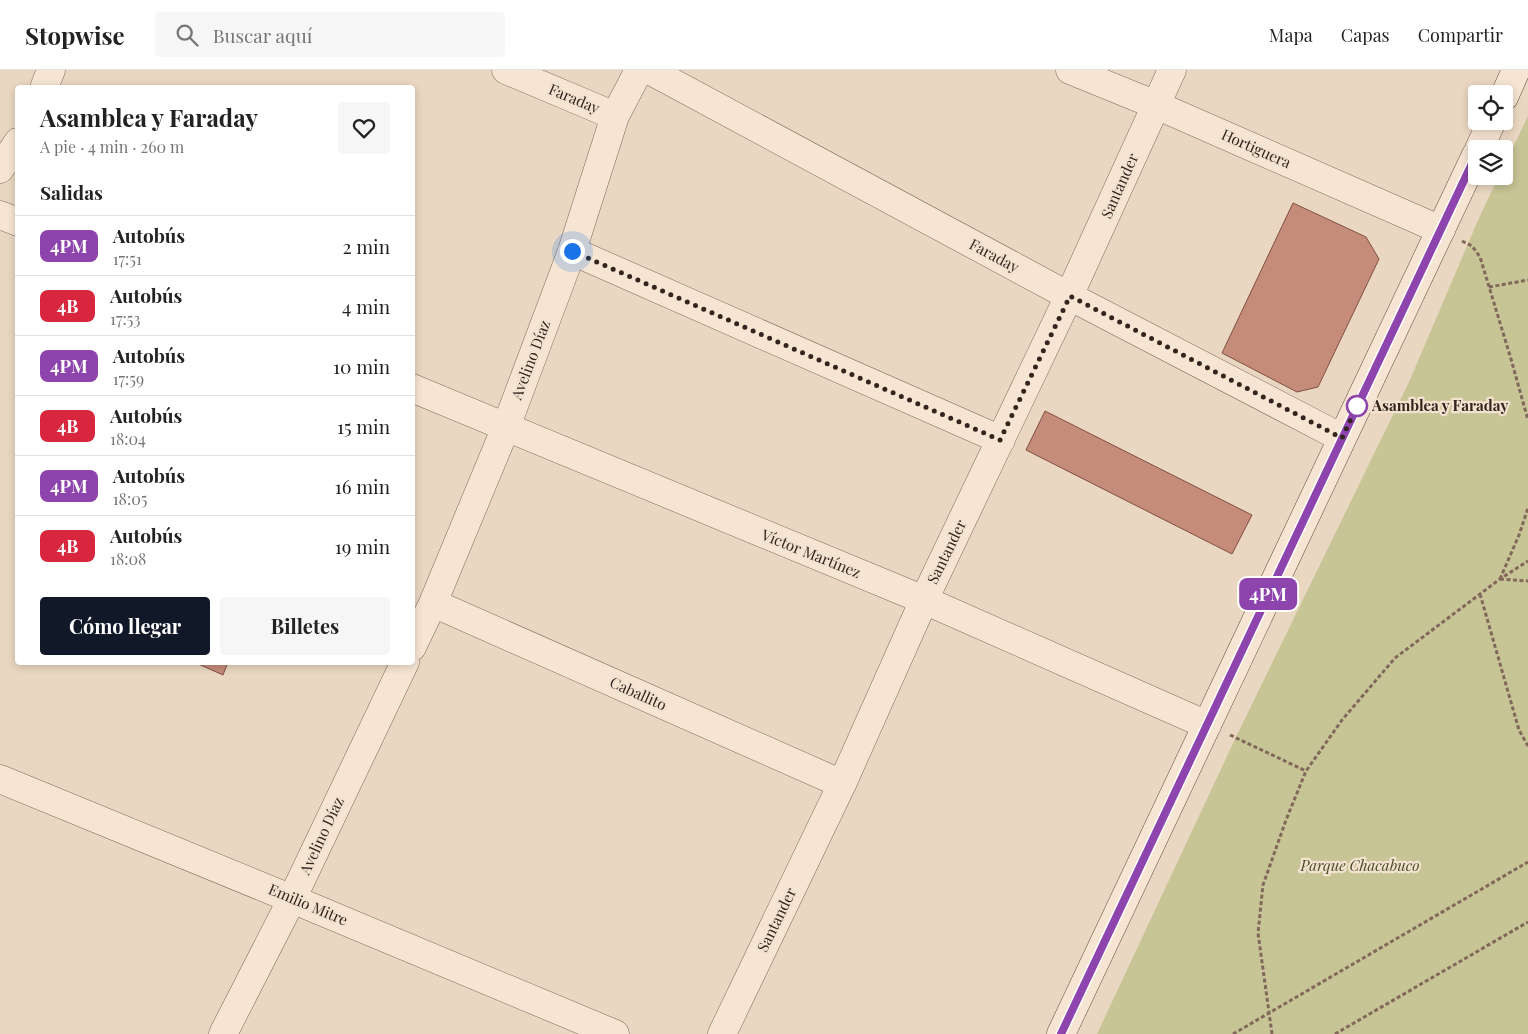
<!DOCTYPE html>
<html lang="es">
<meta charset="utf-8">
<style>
:root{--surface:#fff;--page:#f6f6f6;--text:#222;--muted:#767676;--line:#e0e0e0;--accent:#111827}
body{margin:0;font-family:"Playfair Display",serif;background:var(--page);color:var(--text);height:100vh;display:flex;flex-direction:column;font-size:19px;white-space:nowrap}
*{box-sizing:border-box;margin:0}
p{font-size:16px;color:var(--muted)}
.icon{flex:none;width:28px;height:28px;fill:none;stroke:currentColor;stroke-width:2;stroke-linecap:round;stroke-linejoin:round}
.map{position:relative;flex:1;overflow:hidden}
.panel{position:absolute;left:15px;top:15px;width:400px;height:580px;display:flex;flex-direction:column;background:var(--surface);border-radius:5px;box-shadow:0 2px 8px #0003}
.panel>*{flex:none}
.badge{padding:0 10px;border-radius:8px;font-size:18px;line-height:32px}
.fabs{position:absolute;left:1468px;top:15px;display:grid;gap:10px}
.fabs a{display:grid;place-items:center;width:45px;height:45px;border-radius:5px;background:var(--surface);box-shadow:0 2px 8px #0003;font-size:25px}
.you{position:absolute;width:25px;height:25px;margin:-12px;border:4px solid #fff;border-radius:50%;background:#1a73e8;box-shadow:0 0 0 8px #1a73e833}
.map>.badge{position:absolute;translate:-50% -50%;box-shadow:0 0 0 2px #fff}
h2{padding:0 25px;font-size:19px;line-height:45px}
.round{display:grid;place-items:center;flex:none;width:52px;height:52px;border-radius:5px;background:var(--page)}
.headline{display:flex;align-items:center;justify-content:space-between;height:85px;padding:0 25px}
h1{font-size:24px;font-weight:700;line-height:38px}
.action{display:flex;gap:10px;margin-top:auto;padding:10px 25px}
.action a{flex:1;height:58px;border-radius:5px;background:var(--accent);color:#fff;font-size:20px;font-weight:700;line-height:58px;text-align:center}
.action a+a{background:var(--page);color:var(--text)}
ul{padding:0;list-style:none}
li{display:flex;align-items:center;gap:15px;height:60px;padding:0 25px;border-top:1px solid var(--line)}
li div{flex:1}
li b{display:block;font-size:19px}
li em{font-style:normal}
li .badge{min-width:55px;font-weight:700;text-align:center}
header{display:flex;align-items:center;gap:30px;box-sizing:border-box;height:70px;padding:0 25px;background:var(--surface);border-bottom:1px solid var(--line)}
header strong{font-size:24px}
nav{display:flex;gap:28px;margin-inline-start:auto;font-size:18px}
.search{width:350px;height:45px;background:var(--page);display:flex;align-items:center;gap:12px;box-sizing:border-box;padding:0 18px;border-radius:5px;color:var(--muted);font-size:19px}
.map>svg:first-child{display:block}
.green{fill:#c7c496}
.building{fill:#c68c7a;stroke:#7f4f42}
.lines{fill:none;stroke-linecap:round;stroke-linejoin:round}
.minor-casing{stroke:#82685a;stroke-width:29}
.secondary-casing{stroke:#644a3d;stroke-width:29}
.path{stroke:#82685a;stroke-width:3;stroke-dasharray:4 2.5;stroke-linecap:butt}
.minor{stroke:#f6e5d3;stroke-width:28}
.secondary{stroke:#f6e5d3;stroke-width:28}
.line-casing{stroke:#fff;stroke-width:11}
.line{stroke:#8e44ad;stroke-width:8}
.walk{stroke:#33241d;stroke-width:5;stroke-dasharray:0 9}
.stop-dot{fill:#fff;stroke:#8e44ad;stroke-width:2.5}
.labels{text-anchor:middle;stroke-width:4.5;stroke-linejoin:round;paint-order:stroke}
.street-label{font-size:15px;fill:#33241d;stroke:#f2e2d0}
.stop-label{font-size:15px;font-weight:bold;fill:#33241d;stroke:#f2e2d0;text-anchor:start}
.park-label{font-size:15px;font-style:italic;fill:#4b4e25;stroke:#f2e2d0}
</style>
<header>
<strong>Stopwise</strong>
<div class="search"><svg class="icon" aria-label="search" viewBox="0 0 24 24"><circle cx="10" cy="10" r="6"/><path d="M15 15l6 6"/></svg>Buscar aquí</div>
<nav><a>Mapa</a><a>Capas</a><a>Compartir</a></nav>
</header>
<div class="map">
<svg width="1528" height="964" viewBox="0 0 1528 964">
<rect width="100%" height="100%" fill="#ead7c1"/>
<path class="green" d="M 1528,46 L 1528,964 L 1097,964 L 1236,667 L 1409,312 L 1479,148 L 1499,106 L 1504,106 L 1504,96 Z"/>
<path class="building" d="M 1293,133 L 1366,167 L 1379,189 L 1318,317 L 1297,322 L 1222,283 Z
M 1045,341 L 1252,445 L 1232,484 L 1026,380 Z
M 194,592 L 228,592 L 223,605 Z"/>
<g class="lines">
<g class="minor-casing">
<path id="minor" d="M 506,0 L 615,46
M 649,0 L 1069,226 L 1342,368
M 1070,0 L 1156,35 L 1441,160
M 44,18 L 51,0
M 0,99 L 18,72
M 0,145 L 18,152
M 572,181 L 1001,370
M 412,318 L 924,530 L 1207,655
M 433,533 L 842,714
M 412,577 L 433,533 L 506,357 L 572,181 L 615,46 L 639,0
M 0,709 L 292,829 L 615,964
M 223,964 L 292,829 L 405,592
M 722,964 L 842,714 L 924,530 L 1069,226 L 1172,0"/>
</g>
<g class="secondary-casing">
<path id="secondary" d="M 1504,27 L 1516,0
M 1479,79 L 1492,51
M 1061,964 L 1476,85"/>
</g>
<path class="path" d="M 1462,171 L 1472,176 L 1480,187 L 1511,289 L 1528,350
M 1489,217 L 1528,210
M 1500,509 L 1519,465 L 1528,438
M 1500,509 L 1528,511
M 1480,524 L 1519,660 L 1528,676
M 1230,665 L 1306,701
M 1233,964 L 1528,792
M 1272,964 L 1258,863 L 1263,815 L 1286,750 L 1306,701 L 1342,650 L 1395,588 L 1500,509 L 1528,491
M 1335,964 L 1528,852"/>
<use href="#minor" class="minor"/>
<use href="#secondary" class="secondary"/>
</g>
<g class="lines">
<g class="line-casing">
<path id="line" d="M 1061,964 L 1476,85"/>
</g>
<use href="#line" class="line"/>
<path class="walk" d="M 572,181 L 1000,370 L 1070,226 L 1342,368 L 1357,336"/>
</g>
<circle class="stop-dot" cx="1357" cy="336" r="10"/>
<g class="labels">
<g class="street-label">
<text transform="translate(574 29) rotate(23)" y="5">Faraday</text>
<text transform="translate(1256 79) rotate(24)" y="5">Hortiguera</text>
<text transform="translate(1120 116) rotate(-66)" y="5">Santander</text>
<text transform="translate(994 186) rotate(28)" y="5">Faraday</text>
<text transform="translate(531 290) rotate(-69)" y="5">Avelino Díaz</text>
<text transform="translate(947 482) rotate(-64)" y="5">Santander</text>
<text transform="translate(811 484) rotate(22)" y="5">Víctor Martínez</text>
<text transform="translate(638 624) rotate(24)" y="5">Caballito</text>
<text transform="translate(322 766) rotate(-65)" y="5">Avelino Díaz</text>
<text transform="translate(308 835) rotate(23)" y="5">Emilio Mitre</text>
<text transform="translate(777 850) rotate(-64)" y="5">Santander</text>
</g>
<g class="stop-label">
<text x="1372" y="341">Asamblea y Faraday</text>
</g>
<g class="park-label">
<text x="1360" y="801">Parque Chacabuco</text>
</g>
</g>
</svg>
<div class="fabs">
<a><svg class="icon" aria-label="locate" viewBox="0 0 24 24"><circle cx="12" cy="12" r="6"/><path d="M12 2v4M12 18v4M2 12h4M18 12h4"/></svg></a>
<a><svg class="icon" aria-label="layers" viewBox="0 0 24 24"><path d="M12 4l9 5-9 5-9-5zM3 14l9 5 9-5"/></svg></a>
</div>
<div class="you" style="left:572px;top:181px"></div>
<b class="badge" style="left:1268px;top:524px;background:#8e44ad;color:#fff">4PM</b>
<section class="panel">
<div class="headline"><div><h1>Asamblea y Faraday</h1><p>A pie · 4 min · 260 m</p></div><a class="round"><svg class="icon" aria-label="heart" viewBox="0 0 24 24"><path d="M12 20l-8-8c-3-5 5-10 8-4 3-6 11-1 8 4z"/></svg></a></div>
<h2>Salidas</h2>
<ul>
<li><span class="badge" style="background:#8e44ad;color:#fff">4PM</span><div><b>Autobús</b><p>17:51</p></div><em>2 min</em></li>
<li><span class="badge" style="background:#d7263d;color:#fff">4B</span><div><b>Autobús</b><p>17:53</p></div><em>4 min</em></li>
<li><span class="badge" style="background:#8e44ad;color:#fff">4PM</span><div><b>Autobús</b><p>17:59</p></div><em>10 min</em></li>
<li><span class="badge" style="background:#d7263d;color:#fff">4B</span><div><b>Autobús</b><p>18:04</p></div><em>15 min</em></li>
<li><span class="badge" style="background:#8e44ad;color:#fff">4PM</span><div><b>Autobús</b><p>18:05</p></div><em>16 min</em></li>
<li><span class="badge" style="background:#d7263d;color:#fff">4B</span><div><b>Autobús</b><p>18:08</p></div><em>19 min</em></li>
</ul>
<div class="action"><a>Cómo llegar</a><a>Billetes</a></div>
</section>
</div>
